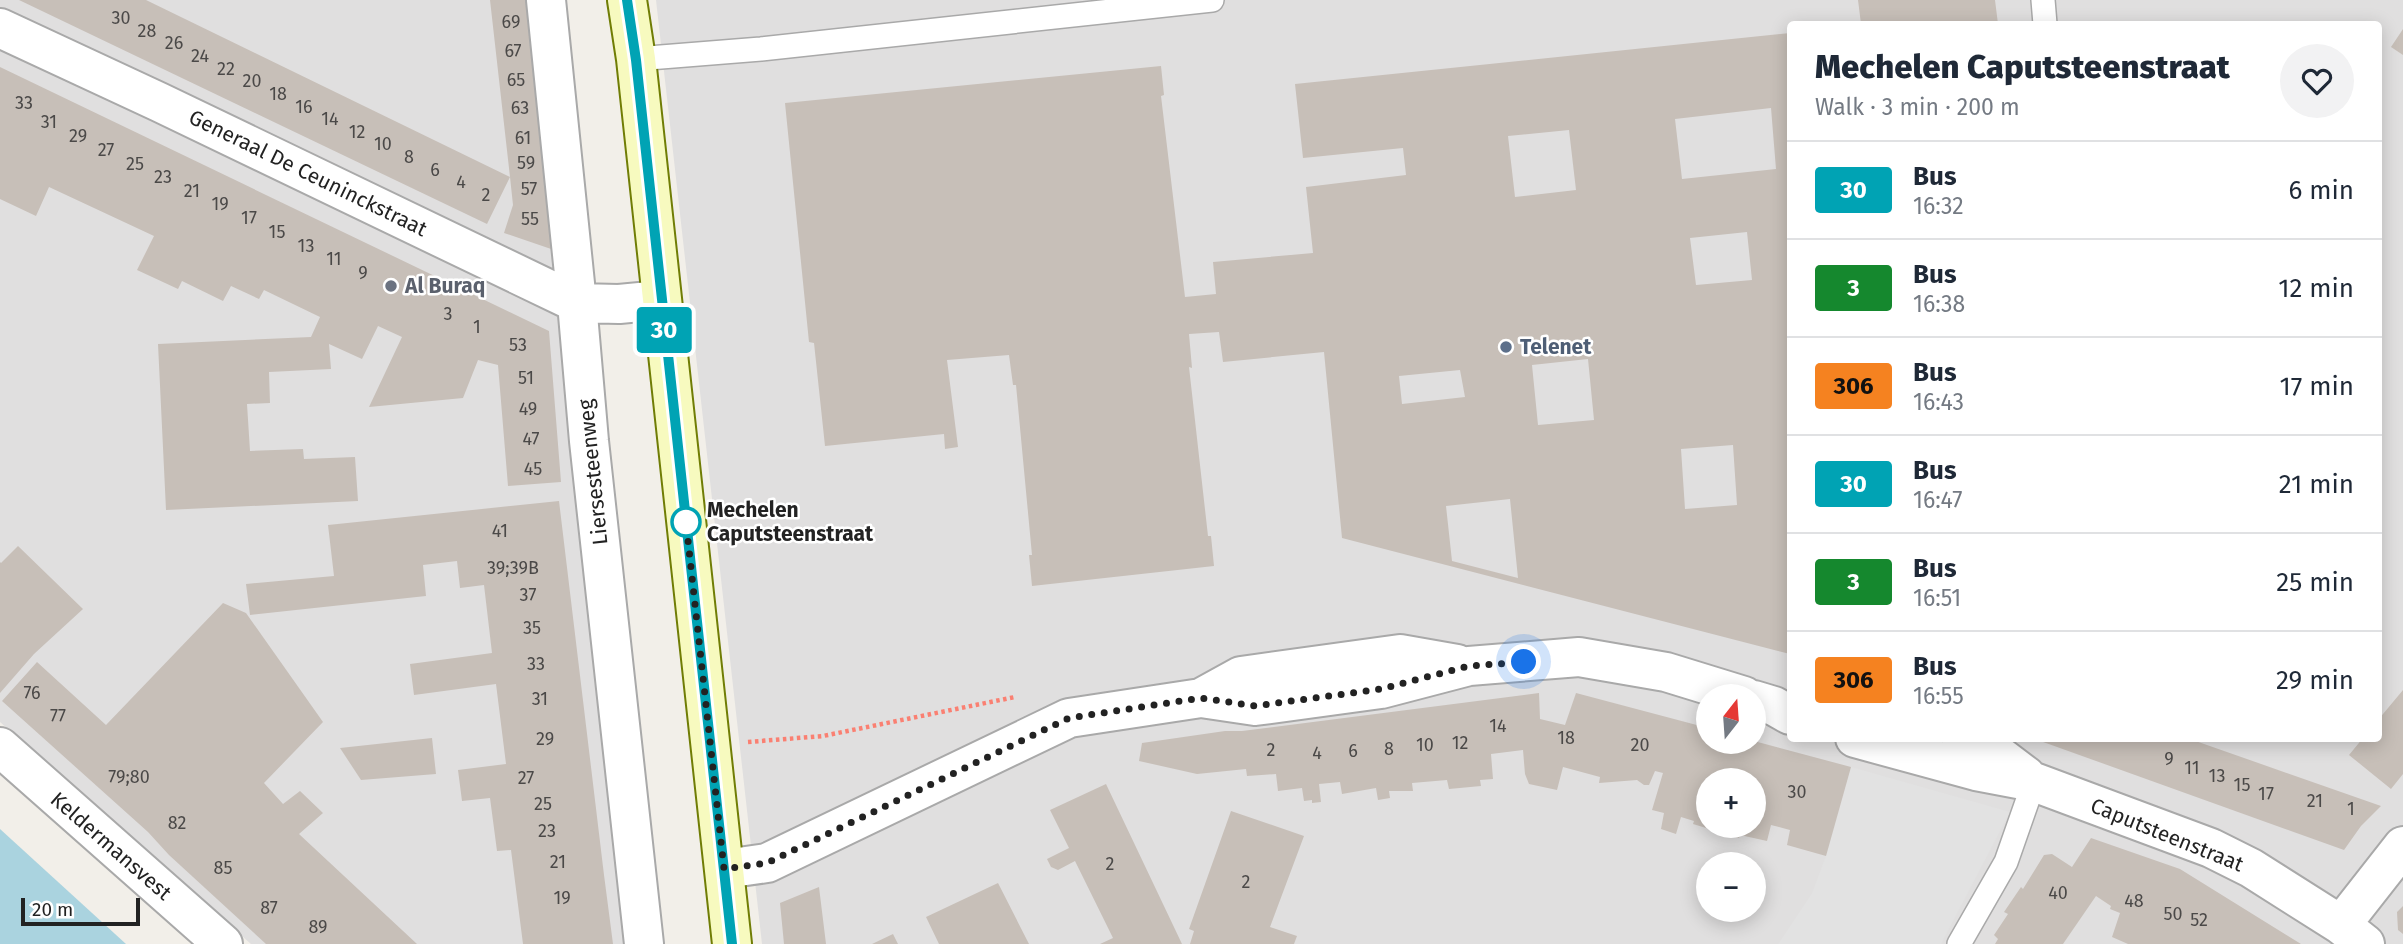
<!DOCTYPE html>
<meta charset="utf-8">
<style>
:root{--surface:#fff;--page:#f2f2f3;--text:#1f2937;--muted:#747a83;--line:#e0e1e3}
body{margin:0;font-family:"Fira Sans",sans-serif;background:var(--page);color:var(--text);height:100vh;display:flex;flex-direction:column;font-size:26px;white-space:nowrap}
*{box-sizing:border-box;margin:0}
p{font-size:23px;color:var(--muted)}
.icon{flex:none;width:38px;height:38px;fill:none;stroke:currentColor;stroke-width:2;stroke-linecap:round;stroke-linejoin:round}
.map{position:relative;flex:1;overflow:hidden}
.details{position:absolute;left:1787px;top:21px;width:595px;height:721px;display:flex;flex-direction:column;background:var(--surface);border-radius:7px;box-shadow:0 4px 18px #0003}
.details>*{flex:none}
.badge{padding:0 14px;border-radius:5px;font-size:24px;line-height:46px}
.needle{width:46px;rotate:17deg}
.fabs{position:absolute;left:1696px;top:684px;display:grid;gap:14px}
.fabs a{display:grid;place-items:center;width:70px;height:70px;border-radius:50%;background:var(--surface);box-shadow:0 4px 18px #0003;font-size:35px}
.scale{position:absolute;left:21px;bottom:18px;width:119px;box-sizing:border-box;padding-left:7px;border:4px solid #222;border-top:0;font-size:19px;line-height:24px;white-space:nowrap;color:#222;-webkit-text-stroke:5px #fff;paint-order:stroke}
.you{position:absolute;width:35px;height:35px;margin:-18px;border:5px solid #fff;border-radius:50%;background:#1a73e8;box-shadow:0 0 0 10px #1a73e833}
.map>.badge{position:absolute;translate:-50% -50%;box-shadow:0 0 0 4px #fff}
.round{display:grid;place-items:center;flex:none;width:74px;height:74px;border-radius:37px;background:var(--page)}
.headline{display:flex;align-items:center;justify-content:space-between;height:119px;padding:0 28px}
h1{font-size:33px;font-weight:800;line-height:52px}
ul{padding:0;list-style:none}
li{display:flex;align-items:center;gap:21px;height:98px;padding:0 28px;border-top:2px solid var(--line)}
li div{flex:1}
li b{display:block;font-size:26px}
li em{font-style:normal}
li .badge{min-width:77px;font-weight:700;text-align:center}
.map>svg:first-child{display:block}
.residential{fill:#e0dfdf;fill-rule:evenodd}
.parking{fill:#e2e2e2}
.water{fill:#aad3df}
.building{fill:#c7bfb8;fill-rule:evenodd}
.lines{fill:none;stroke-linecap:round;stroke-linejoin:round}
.service-casing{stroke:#a9a9a9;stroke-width:26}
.minor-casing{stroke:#a9a9a9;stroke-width:42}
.secondary-casing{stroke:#707d05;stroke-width:42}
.path{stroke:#fa8072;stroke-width:4.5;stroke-dasharray:3.5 3.5;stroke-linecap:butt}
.service{stroke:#fff;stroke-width:23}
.minor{stroke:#fff;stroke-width:38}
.secondary{stroke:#f7fabf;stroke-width:38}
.line-casing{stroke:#fff;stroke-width:16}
.line{stroke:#00a3b4;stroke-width:10}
.walk{stroke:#222;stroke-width:7;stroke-dasharray:0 12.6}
.worship-dot{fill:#6b7280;stroke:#fff;stroke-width:2.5}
.service-dot{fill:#5c6f8a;stroke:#fff;stroke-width:2.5}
.stop-dot{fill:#fff;stroke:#00a3b4;stroke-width:3.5}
.labels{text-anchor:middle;stroke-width:5;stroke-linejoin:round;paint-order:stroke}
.number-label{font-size:18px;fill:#4b4948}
.street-label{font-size:21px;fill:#222;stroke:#fff}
.worship-label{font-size:21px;font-weight:bold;fill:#5b616d;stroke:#fff;text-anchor:start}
.service-label{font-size:21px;font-weight:bold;fill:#4e5e75;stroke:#fff;text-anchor:start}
.stop-label{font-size:21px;font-weight:bold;fill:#222;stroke:#fff;text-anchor:start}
</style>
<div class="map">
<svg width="2403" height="944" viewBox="0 0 2403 944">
<rect width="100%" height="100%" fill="#f2efe9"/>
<path class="residential" d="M 0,0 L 545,0 L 579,525 L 595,686 L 627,944 L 251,944 L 0,722 Z
M 656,0 L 2403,0 L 2403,944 L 762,944 ZM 1790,24 L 2378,24 L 2378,738 L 1790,738 ZM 1708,696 L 1754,696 L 1754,742 L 1708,742 ZM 1708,780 L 1754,780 L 1754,826 L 1708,826 ZM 1708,864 L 1754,864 L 1754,910 L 1708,910 Z"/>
<path class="parking" d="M 1851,767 L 2010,812 L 1941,944 L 1778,944 L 1812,893 L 1826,856 Z"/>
<path class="water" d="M 0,829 L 126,944 L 0,944 Z"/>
<path class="building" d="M 19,0 L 146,0 L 510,177 L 490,0 L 526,0 L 554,250 L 504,233 L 513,205 L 510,177 L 487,224 Z
M 1858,0 L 1995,0 L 1998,24 L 1861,24 Z
M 2403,29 L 2403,55 L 2391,47 Z
M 1790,33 L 1790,654 L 1342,538 L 1324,352 L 1223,362 L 1219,332 L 1189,334 L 1192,368 L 1189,367 L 1208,536 L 1211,536 L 1214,566 L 1032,586 L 1029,555 L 1032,555 L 1016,385 L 1013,385 L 1009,355 L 947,360 L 958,447 L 945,449 L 944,434 L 825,446 L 814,343 L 809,342 L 785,103 L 1161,66 L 1164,95 L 1161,96 L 1185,297 L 1216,294 L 1213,262 L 1313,253 L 1306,187 L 1406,175 L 1403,148 L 1303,158 L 1295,84 ZM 1771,108 L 1776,169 L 1682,179 L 1675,119 ZM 1569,130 L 1576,190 L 1515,197 L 1508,136 ZM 1747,232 L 1752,280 L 1696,285 L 1690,238 ZM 1588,359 L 1594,420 L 1538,425 L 1532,365 ZM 1460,370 L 1465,397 L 1402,404 L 1399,376 ZM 1733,445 L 1737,505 L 1685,509 L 1681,449 ZM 1510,499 L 1518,578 L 1452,561 L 1446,506 Z
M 0,67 L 549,331 L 561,482 L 508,486 L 498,365 L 478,360 L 463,398 L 369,407 L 402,337 L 378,326 L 362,359 L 329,344 L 331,369 L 269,372 L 270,403 L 247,404 L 250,451 L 303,449 L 304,459 L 355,457 L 358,501 L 166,510 L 158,344 L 311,337 L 320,317 L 264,290 L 259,299 L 231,286 L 223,301 L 182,281 L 178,289 L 137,270 L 154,236 L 49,187 L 36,216 L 0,199 Z
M 559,501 L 604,875 L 613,944 L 523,944 L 511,850 L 497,851 L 490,798 L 462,801 L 458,770 L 506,764 L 496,684 L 414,695 L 410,664 L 492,653 L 484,585 L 460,588 L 457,561 L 423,565 L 426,596 L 250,615 L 246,584 L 334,576 L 328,525 Z
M 18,546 L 83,609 L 34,654 L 0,693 L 0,562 L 1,563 Z
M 223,603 L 246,613 L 323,722 L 264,783 L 283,804 L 300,791 L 323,813 L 299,834 L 417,944 L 266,944 L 169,855 L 148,832 L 2,701 L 37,662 L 106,725 Z
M 2403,690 L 2403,774 L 2391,789 L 2349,755 L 2363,738 L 2378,738 L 2378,720 Z
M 1539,693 L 1540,719 L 1565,725 L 1576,693 L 1708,728 L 1708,742 L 1754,741 L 1851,767 L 1826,856 L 1787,845 L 1790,830 L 1771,825 L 1767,841 L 1740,835 L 1739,838 L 1693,824 L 1694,821 L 1681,817 L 1676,834 L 1661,829 L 1664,813 L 1652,810 L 1663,773 L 1655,771 L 1649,785 L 1644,785 L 1637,780 L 1599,783 L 1600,777 L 1563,767 L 1557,790 L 1529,784 L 1525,774 L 1523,750 L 1491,754 L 1493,779 L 1480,780 L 1481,786 L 1449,789 L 1447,780 L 1412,783 L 1413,791 L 1389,791 L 1390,798 L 1378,800 L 1376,788 L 1342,794 L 1340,782 L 1319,784 L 1321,802 L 1312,803 L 1312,800 L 1304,801 L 1302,788 L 1278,791 L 1276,774 L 1247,776 L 1246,769 L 1197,774 L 1139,761 L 1142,743 L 1225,731 L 1242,731 ZM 1708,780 L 1754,780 L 1754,826 L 1708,826 Z
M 432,738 L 436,774 L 361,780 L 340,748 Z
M 2032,738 L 2187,738 L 2381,806 L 2361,826 L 2344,850 Z
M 1106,784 L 1182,944 L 1100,944 L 1113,938 L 1075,861 L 1058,870 L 1051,867 L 1047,859 L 1069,848 L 1050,810 Z
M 1231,811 L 1304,836 L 1270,927 L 1297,936 L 1294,944 L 1190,944 L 1194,931 L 1189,929 Z
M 2091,838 L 2180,869 L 2301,944 L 2128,944 L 2112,937 L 2120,913 L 2110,909 L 2111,906 L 2096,896 L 2063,944 L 1995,944 L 1998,939 L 1994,935 L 2008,914 L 2004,912 L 2021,887 L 2023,889 L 2044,855 L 2052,854 L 2072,867 Z
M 998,883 L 1029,944 L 939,944 L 926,917 Z
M 819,887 L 826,944 L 784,944 L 780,903 Z
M 2403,906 L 2403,934 L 2398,930 L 2397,912 Z
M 893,934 L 898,944 L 872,944 Z"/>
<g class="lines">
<g class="service-casing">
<path id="service" d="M 2043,0 L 2045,24
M 636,59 L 761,49 L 1212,0
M 1959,944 L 2006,862 L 2034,782"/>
</g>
<g class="minor-casing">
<path id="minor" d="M 546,0 L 577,303 L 589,441 L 644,944
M 0,28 L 159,102 L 577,303 L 619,304 L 661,300
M 1201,698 L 1241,676 L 1400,654 L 1457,664
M 1754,700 L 1774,706 L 1790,715
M 1855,738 L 1976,771 L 2034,782 L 2211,848 L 2251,868 L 2341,925 L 2365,944
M 1961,738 L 1985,745 L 2026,776
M 0,747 L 223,944
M 725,869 L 767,863 L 1069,718 L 1201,698 L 1255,706 L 1381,689 L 1469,666 L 1579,657 L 1666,672 L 1744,696
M 2341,925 L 2403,846"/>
</g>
<g class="secondary-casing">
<path id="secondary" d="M 627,0 L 636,59 L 732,944"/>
</g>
<path class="path" d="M 748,742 L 823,736 L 1015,697"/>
<use href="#service" class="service"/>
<use href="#minor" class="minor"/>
<use href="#secondary" class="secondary"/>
</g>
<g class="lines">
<g class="line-casing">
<path id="line" d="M 627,0 L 636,60 L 732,944"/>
</g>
<use href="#line" class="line"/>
<path class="walk" d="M 686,522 L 685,513 L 724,869 L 767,863 L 1069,718 L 1201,698 L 1255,706 L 1381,689 L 1469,666 L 1524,662"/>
</g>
<circle class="worship-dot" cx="391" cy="286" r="7"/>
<circle class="service-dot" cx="1506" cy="347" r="7"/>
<circle class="stop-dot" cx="686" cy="522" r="14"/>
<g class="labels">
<g class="number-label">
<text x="121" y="24">30</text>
<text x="511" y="28">69</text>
<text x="147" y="37">28</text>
<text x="174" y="49">26</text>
<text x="513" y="57">67</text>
<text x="200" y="62">24</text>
<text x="226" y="75">22</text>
<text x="516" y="86">65</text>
<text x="252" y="87">20</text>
<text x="278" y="100">18</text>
<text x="24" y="109">33</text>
<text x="304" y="113">16</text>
<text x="520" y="114">63</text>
<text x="330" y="125">14</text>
<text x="49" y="128">31</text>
<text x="357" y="138">12</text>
<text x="78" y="142">29</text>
<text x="523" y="144">61</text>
<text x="383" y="150">10</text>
<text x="106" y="156">27</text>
<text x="409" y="163">8</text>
<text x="526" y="169">59</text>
<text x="135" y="170">25</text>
<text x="435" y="176">6</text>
<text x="163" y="183">23</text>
<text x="461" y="188">4</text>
<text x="529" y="195">57</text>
<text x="192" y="197">21</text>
<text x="486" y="201">2</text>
<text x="220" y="210">19</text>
<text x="249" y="224">17</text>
<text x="530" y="225">55</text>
<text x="277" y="238">15</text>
<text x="306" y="252">13</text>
<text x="334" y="265">11</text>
<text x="363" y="279">9</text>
<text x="448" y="320">3</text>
<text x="477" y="333">1</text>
<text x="518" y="351">53</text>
<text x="526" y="384">51</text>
<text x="528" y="415">49</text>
<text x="531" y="445">47</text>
<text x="533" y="475">45</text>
<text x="500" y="537">41</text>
<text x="513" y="574">39;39B</text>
<text x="528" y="601">37</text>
<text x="532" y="634">35</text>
<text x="536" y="670">33</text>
<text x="32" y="699">76</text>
<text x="540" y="705">31</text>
<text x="58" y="722">77</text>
<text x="1498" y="732">14</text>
<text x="1566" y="744">18</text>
<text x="545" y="745">29</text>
<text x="1460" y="749">12</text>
<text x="1425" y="751">10</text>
<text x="1640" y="751">20</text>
<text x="1389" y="755">8</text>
<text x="1271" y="756">2</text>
<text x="1353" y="757">6</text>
<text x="1317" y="759">4</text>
<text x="2169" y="765">9</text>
<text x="2192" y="774">11</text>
<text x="2217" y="782">13</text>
<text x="129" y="783">79;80</text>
<text x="526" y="784">27</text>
<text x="2242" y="791">15</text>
<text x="1797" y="798">30</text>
<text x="2266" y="800">17</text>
<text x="2315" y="807">21</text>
<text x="543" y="810">25</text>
<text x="2351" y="815">1</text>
<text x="177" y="829">82</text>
<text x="547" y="837">23</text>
<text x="558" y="868">21</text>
<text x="1110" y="870">2</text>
<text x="223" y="874">85</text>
<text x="1246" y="888">2</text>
<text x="2058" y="899">40</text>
<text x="562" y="904">19</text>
<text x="2134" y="907">48</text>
<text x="269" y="914">87</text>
<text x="2173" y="920">50</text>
<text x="2199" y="926">52</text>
<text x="318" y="933">89</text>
</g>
<g class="street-label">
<text transform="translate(308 173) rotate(26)" y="7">Generaal De Ceuninckstraat</text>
<text transform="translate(593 472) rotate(-96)" y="7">Liersesteenweg</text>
<text transform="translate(2167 835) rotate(22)" y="7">Caputsteenstraat</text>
<text transform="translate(111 846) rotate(41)" y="7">Keldermansvest</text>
</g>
<g class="worship-label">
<text x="405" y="293">Al Buraq</text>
</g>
<g class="service-label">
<text x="1520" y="354">Telenet</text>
</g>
<g class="stop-label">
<text x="707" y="517">Mechelen<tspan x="707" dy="24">Caputsteenstraat</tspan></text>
</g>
</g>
</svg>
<div class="fabs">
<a><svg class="needle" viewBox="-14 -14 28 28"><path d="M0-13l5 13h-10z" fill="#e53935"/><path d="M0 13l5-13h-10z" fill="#747a83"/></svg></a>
<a>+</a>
<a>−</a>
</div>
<div class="scale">20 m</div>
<div class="you" style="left:1524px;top:662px"></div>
<b class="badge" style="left:664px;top:330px;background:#00a3b4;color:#fff">30</b>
<section class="details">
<div class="headline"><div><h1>Mechelen Caputsteenstraat</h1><p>Walk · 3 min · 200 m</p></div><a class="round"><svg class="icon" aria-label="heart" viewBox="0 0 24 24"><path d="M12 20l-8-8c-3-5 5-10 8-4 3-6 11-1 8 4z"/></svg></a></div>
<ul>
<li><span class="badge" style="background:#00a3b4;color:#fff">30</span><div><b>Bus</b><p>16:32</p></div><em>6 min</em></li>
<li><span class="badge" style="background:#15882e;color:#fff">3</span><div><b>Bus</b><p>16:38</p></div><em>12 min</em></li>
<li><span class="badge" style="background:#f58220;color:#111">306</span><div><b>Bus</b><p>16:43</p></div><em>17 min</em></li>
<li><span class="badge" style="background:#00a3b4;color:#fff">30</span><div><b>Bus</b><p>16:47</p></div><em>21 min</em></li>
<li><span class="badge" style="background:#15882e;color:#fff">3</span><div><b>Bus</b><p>16:51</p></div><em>25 min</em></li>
<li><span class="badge" style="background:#f58220;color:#111">306</span><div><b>Bus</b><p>16:55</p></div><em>29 min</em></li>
</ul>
</section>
</div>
